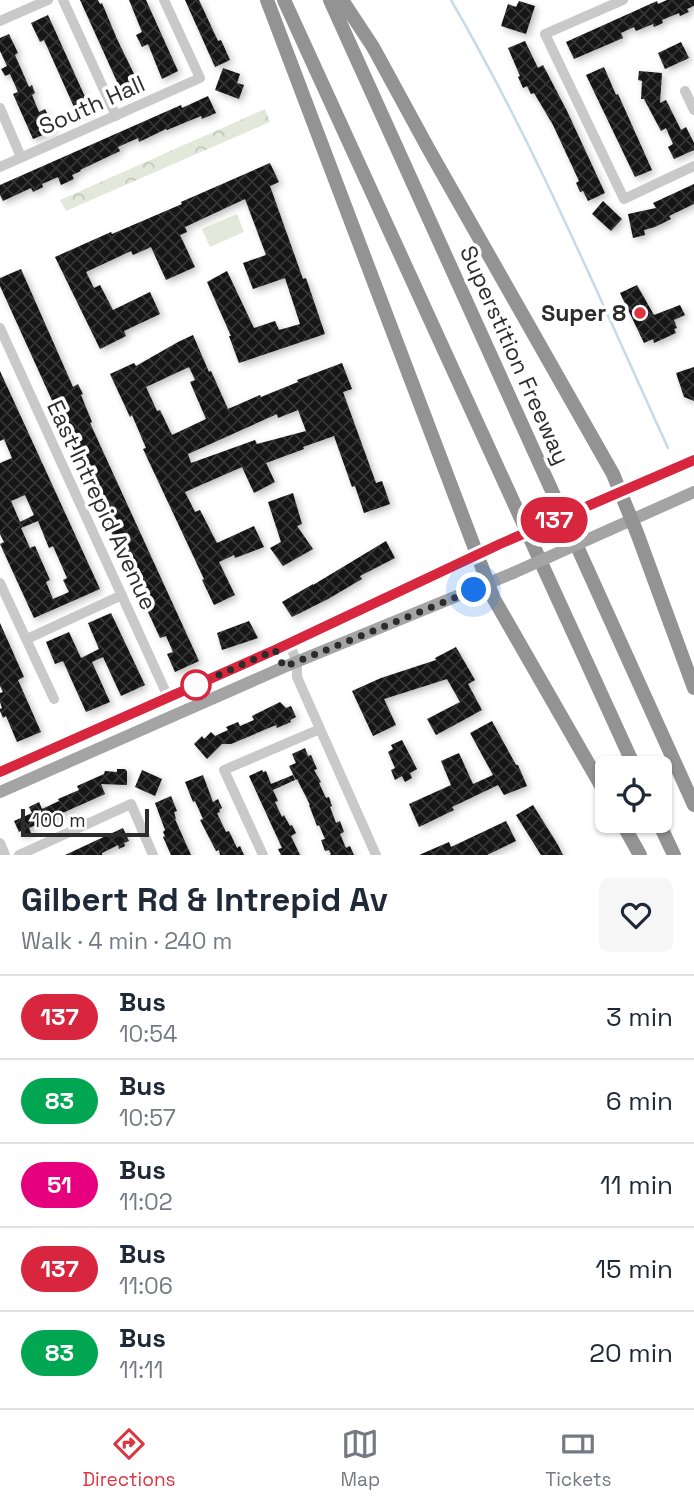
<!DOCTYPE html>
<meta charset="utf-8">
<style>
:root{--surface:#fff;--page:#f6f6f7;--text:#1f2937;--muted:#747a83;--line:#e0e1e3;--accent:#db3540}
body{margin:0;font-family:"Space Grotesk",sans-serif;background:var(--page);color:var(--text);height:100vh;display:flex;flex-direction:column;font-size:26px;white-space:nowrap}
*{box-sizing:border-box;margin:0}
p{font-size:23px;color:var(--muted)}
.icon{flex:none;width:38px;height:38px;fill:none;stroke:currentColor;stroke-width:2;stroke-linecap:round;stroke-linejoin:round}
.map{position:relative;height:855px;overflow:hidden}
.details{display:flex;flex-direction:column;background:var(--surface);flex:1}
.details>*{flex:none}
.badge{padding:0 14px;border-radius:23px;font-size:24px;line-height:46px}
.fabs{position:absolute;left:595px;top:756px;display:grid;gap:14px}
.fabs a{display:grid;place-items:center;width:77px;height:77px;border-radius:10px;background:var(--surface);box-shadow:0 2px 5px #0004;font-size:35px}
.scale{position:absolute;left:21px;bottom:18px;width:128px;box-sizing:border-box;padding-left:7px;border:4px solid #2c2c2c;border-top:0;font-size:19px;line-height:24px;white-space:nowrap;color:#2c2c2c;-webkit-text-stroke:5px #fff;paint-order:stroke}
.you{position:absolute;width:35px;height:35px;margin:-18px;border:5px solid #fff;border-radius:50%;background:#1a73e8;box-shadow:0 0 0 10px #1a73e833}
.map>.badge{position:absolute;translate:-50% -50%;box-shadow:0 0 0 4px #fff}
.round{display:grid;place-items:center;flex:none;width:74px;height:74px;border-radius:10px;background:var(--page)}
.head{display:flex;align-items:center;justify-content:space-between;height:119px;padding:0 21px}
h1{font-size:33px;font-weight:800;line-height:52px}
ul{padding:0;list-style:none}
li{display:flex;align-items:center;gap:21px;height:84px;padding:0 21px;border-top:2px solid var(--line)}
li div{flex:1}
li b{display:block;font-size:26px}
li em{font-style:normal}
li .badge{min-width:77px;font-weight:700;text-align:center}
.menu{display:flex;justify-content:space-around;align-items:center;height:98px;border-top:2px solid var(--line);background:var(--surface);font-size:19px;color:var(--muted)}
.menu a{display:grid;justify-items:center;gap:4px}
.menu .current{color:var(--accent)}
.map>svg:first-child{display:block}
.forest{fill:url(#forest-crowns)}
.pitch{fill:#e2e9da}
.lines{fill:none;stroke-linecap:round;stroke-linejoin:round}
.stream{stroke:#c6dbe8;stroke-width:2.5}
.building{fill:url(#building-cross-hatch);fill-rule:evenodd;filter:url(#shadow)}
.minor{stroke:#c9c9c9;stroke-width:10}
.major{stroke:#a4a4a4;stroke-width:12}
.highway{stroke:#939393;stroke-width:14}
.major-bridge{stroke:#a4a4a4;stroke-width:12}
.line-casing{stroke:#fff;stroke-width:16}
.line{stroke:#d7263d;stroke-width:10}
.walk{stroke:#2c2c2c;stroke-width:7;stroke-dasharray:0 12.6}
.poi-dot{fill:#db3540;stroke:#fff;stroke-width:2.5}
.stop-dot{fill:#fff;stroke:#d7263d;stroke-width:3.5}
.labels{text-anchor:middle;stroke-width:7;stroke-linejoin:round;paint-order:stroke}
.street-label{font-size:23px;fill:#2c2c2c;stroke:#fff}
.poi-label{font-size:23px;font-weight:bold;fill:#2c2c2c;stroke:#fff;text-anchor:end}
</style>
<div class="map">
<svg width="694" height="855" viewBox="0 0 694 855">
<defs>
<pattern id="forest-crowns" width="20" height="18" patternUnits="userSpaceOnUse" patternTransform="scale(1.75)"><rect width="20" height="18" fill="#e2e9da"/><path d="M2 6a3 3 0 1 1 6 0M12 15a3 3 0 1 1 6 0" fill="none" stroke="#c2c8bb"/></pattern>
<pattern id="building-cross-hatch" width="8" height="8" patternUnits="userSpaceOnUse" patternTransform="scale(1.75)"><rect width="8" height="8" fill="#131313"/><path d="M0 0l8 8M0 8l8-8" fill="none" stroke="#363636"/></pattern>
<filter id="shadow"><feDropShadow dx="3" dy="3" stdDeviation="3.5" flood-color="#0004"/></filter>
</defs>
<rect width="100%" height="100%" fill="#fff"/>
<path class="forest" d="M 265,109 L 270,122 L 66,211 L 60,200 Z"/>
<path class="pitch" d="M 237,214 L 244,232 L 210,247 L 202,229 Z"/>
<g class="lines">
<path class="stream" d="M 451,0 C 534,143 599,297 668,448"/>
</g>
<path class="building" d="M 80,0 L 98,0 L 100,4 L 102,3 L 117,39 L 136,78 L 133,79 L 138,89 L 123,95 Z
M 129,0 L 146,0 L 178,71 L 162,79 L 148,44 L 142,47 L 136,35 L 142,32 Z
M 185,0 L 199,0 L 218,41 L 221,40 L 230,60 L 215,67 Z
M 667,0 L 694,0 L 694,6 L 687,9 L 689,12 L 680,16 L 679,13 L 662,20 L 663,23 L 654,27 L 653,24 L 636,31 L 634,27 L 621,33 L 623,38 L 574,59 L 566,42 L 657,1 L 658,4 Z
M 519,1 L 535,6 L 526,34 L 501,26 L 508,4 L 516,7 Z
M 48,15 L 91,110 L 78,116 L 44,40 L 40,42 L 31,23 Z
M 9,34 L 18,53 L 15,55 L 29,87 L 32,85 L 35,93 L 32,95 L 39,112 L 45,109 L 55,130 L 33,139 L 13,94 L 18,92 L 10,74 L 5,76 L 1,69 L 7,66 L 0,51 L 0,38 Z
M 525,41 L 538,68 L 543,65 L 567,111 L 605,193 L 588,201 L 583,191 L 580,192 L 576,183 L 579,181 L 553,125 L 534,93 L 531,94 L 527,86 L 523,88 L 518,77 L 520,76 L 508,48 Z
M 681,42 L 689,58 L 665,69 L 658,53 Z
M 604,67 L 616,95 L 618,94 L 652,170 L 635,177 L 586,75 Z
M 223,68 L 240,74 L 237,83 L 244,85 L 239,99 L 215,90 Z
M 639,71 L 662,73 L 660,103 L 666,100 L 681,130 L 686,127 L 694,143 L 694,150 L 674,159 L 668,147 L 673,144 L 666,128 L 661,131 L 644,99 L 641,99 L 642,81 L 638,80 Z
M 208,96 L 216,113 L 202,119 L 201,116 L 167,130 L 166,129 L 139,142 L 138,138 L 118,147 L 120,151 L 80,170 L 81,171 L 72,175 L 74,179 L 61,185 L 58,177 L 42,184 L 43,187 L 33,192 L 31,188 L 3,201 L 0,195 L 0,185 L 181,105 L 182,108 Z
M 270,163 L 279,182 L 270,186 L 303,279 L 306,278 L 325,334 L 239,363 L 229,336 L 231,336 L 207,282 L 227,271 L 254,328 L 275,321 L 279,330 L 300,324 L 285,278 L 253,289 L 243,263 L 266,255 L 245,199 L 185,227 L 187,232 L 180,235 L 195,267 L 166,280 L 151,247 L 133,255 L 131,251 L 86,272 L 94,288 L 100,285 L 113,310 L 150,292 L 160,314 L 124,331 L 126,336 L 100,349 L 55,257 L 111,232 L 112,234 L 182,204 L 181,202 Z
M 694,184 L 694,204 L 669,216 L 671,219 L 655,227 L 644,230 L 645,235 L 633,238 L 628,214 L 656,208 L 653,203 Z
M 603,201 L 622,219 L 611,231 L 592,214 Z
M 21,269 L 73,387 L 78,384 L 83,394 L 81,395 L 92,422 L 90,423 L 199,661 L 175,672 L 167,654 L 173,652 L 166,636 L 160,638 L 71,444 L 77,441 L 70,426 L 65,429 L 0,286 L 0,278 Z
M 637,285 L 654,315 L 680,305 L 685,315 L 674,320 L 677,328 L 674,329 L 676,333 L 654,343 L 653,339 L 644,343 L 620,293 Z
M 193,335 L 209,372 L 211,371 L 228,409 L 260,395 L 261,397 L 298,382 L 297,380 L 342,363 L 352,389 L 343,392 L 376,483 L 382,481 L 390,504 L 364,513 L 355,486 L 352,487 L 334,436 L 303,447 L 304,449 L 266,463 L 275,482 L 254,493 L 242,467 L 185,492 L 195,512 L 200,510 L 217,543 L 254,526 L 264,547 L 235,558 L 234,555 L 219,562 L 235,595 L 214,605 L 202,580 L 204,579 L 143,449 L 146,448 L 132,415 L 130,417 L 110,374 L 134,363 L 136,366 L 178,342 ZM 189,367 L 195,380 L 190,382 L 206,419 L 172,435 L 160,410 L 157,411 L 146,387 ZM 298,410 L 306,431 L 257,444 L 255,440 L 191,463 L 188,454 L 277,414 L 278,418 Z
M 694,367 L 694,401 L 684,397 L 676,373 Z
M 0,371 L 100,589 L 34,618 L 0,544 L 4,542 L 0,534 L 0,463 L 12,458 L 4,439 L 0,441 ZM 25,495 L 34,515 L 20,522 L 11,501 ZM 38,521 L 49,548 L 53,546 L 67,578 L 63,580 L 69,592 L 53,599 L 46,582 L 50,580 L 35,546 L 30,548 L 21,528 Z
M 293,493 L 302,524 L 297,526 L 313,549 L 283,566 L 270,548 L 281,542 L 268,502 Z
M 386,541 L 395,558 L 360,576 L 362,579 L 328,599 L 292,617 L 282,602 L 313,584 L 313,585 Z
M 111,613 L 145,685 L 121,696 L 103,657 L 92,662 L 110,702 L 86,712 L 63,661 L 55,664 L 46,642 L 69,632 L 81,658 L 99,649 L 88,623 Z
M 249,621 L 258,638 L 222,650 L 217,633 Z
M 0,623 L 24,677 L 18,680 L 41,732 L 17,742 L 6,716 L 3,718 L 0,711 L 0,709 L 2,708 L 0,702 L 0,693 L 3,692 L 0,686 Z
M 456,647 L 475,680 L 468,684 L 482,710 L 436,735 L 427,719 L 460,702 L 447,679 L 384,699 L 396,725 L 373,736 L 352,691 L 381,678 L 436,660 L 435,658 Z
M 280,702 L 286,708 L 291,706 L 296,717 L 290,720 L 291,722 L 277,728 L 276,725 L 231,744 L 222,744 L 207,759 L 194,744 L 202,736 L 204,739 L 211,732 L 215,736 L 228,730 L 226,727 L 238,722 L 240,726 L 254,720 L 252,716 Z
M 492,721 L 516,765 L 518,765 L 527,786 L 504,795 L 498,785 L 452,807 L 454,810 L 419,827 L 409,804 L 451,785 L 441,761 L 459,753 L 473,784 L 493,775 L 470,733 Z
M 402,740 L 417,769 L 410,773 L 412,778 L 405,782 L 402,776 L 395,780 L 391,770 L 395,768 L 388,752 L 393,749 L 391,745 Z
M 305,748 L 308,756 L 311,755 L 317,769 L 314,770 L 321,782 L 319,783 L 326,798 L 329,797 L 332,806 L 330,807 L 336,823 L 340,821 L 344,832 L 340,834 L 346,848 L 350,846 L 354,855 L 330,855 L 331,854 L 329,850 L 325,851 L 321,840 L 325,839 L 319,825 L 317,826 L 309,805 L 310,805 L 297,779 L 296,780 L 289,766 L 296,763 L 292,754 Z
M 117,769 L 125,769 L 127,771 L 127,785 L 101,784 L 105,794 L 29,828 L 31,833 L 23,836 L 21,831 L 19,832 L 14,821 L 32,813 L 29,807 L 39,802 L 42,809 L 59,801 L 58,799 L 79,790 L 77,786 L 104,774 L 105,771 L 117,772 Z
M 142,770 L 162,779 L 155,796 L 135,787 Z
M 262,770 L 263,772 L 266,771 L 271,784 L 293,775 L 295,780 L 273,790 L 278,801 L 275,802 L 282,817 L 284,815 L 290,826 L 292,825 L 296,833 L 291,836 L 300,855 L 281,855 L 278,849 L 282,848 L 249,776 Z
M 203,775 L 213,802 L 218,799 L 222,808 L 219,810 L 220,812 L 217,813 L 226,832 L 229,831 L 237,848 L 240,846 L 244,855 L 220,855 L 219,850 L 216,851 L 200,820 L 203,819 L 195,801 L 193,802 L 185,782 Z
M 171,796 L 177,811 L 174,812 L 176,819 L 175,819 L 191,855 L 171,855 L 163,837 L 165,836 L 163,832 L 165,830 L 155,803 Z
M 533,805 L 558,845 L 563,855 L 541,855 L 516,815 Z
M 506,821 L 516,841 L 487,855 L 419,855 L 449,842 L 451,847 Z
M 123,828 L 129,841 L 124,843 L 125,846 L 119,849 L 118,845 L 102,853 L 102,855 L 65,855 Z"/>
<g class="lines">
<path class="minor" d="M 63,0 L 116,116
M 623,0 L 545,34 L 624,199 L 694,166
M 0,21 L 48,0
M 685,91 L 694,110
M 0,108 L 21,157
M 0,167 L 200,78 L 164,0
M 0,328 L 168,697
M 0,583 L 54,699
M 27,639 L 122,595
M 289,643 L 297,662 L 297,677 L 376,855
M 0,843 L 5,855
M 19,855 L 131,804 L 153,855
M 263,855 L 224,770 L 320,729"/>
<path class="major" d="M 595,502 L 694,460
M 609,530 L 694,492
M 0,772 L 266,654 L 500,544
M 0,792 L 284,667 L 513,573"/>
<path class="highway" d="M 267,0 L 494,599 L 607,796
M 284,0 L 635,768
M 330,0 L 694,805
M 342,0 L 373,47 L 428,148 L 613,474 L 637,533 L 694,688
M 621,821 L 640,855
M 658,821 L 674,855"/>
<path class="major-bridge" d="M 500,544 L 595,502
M 513,573 L 609,530"/>
</g>
<g class="lines">
<g class="line-casing">
<path id="line" d="M 0,772 L 275,650 L 500,544 L 694,460"/>
</g>
<use href="#line" class="line"/>
<path class="walk" d="M 196,685 L 275,650 L 284,667 L 474,590"/>
</g>
<circle class="poi-dot" cx="640" cy="313" r="7"/>
<circle class="stop-dot" cx="196" cy="685" r="14"/>
<g class="labels">
<g class="street-label">
<text transform="translate(92 105) rotate(-24)" y="8">South Hall</text>
<text transform="translate(515 355) rotate(66)" y="8">Superstition Freeway</text>
<text transform="translate(102 505) rotate(65)" y="8">East Intrepid Avenue</text>
</g>
<g class="poi-label">
<text x="626" y="321">Super 8</text>
</g>
</g>
</svg>
<div class="fabs">
<a><svg class="icon" aria-label="locate" viewBox="0 0 24 24"><circle cx="12" cy="12" r="6"/><path d="M12 2v4M12 18v4M2 12h4M18 12h4"/></svg></a>
</div>
<div class="scale">100 m</div>
<div class="you" style="left:474px;top:590px"></div>
<b class="badge" style="left:554px;top:520px;background:#d7263d;color:#fff">137</b>
</div>
<section class="details">
<div class="head"><div><h1>Gilbert Rd &amp; Intrepid Av</h1><p>Walk · 4 min · 240 m</p></div><a class="round"><svg class="icon" aria-label="heart" viewBox="0 0 24 24"><path d="M12 20l-8-8c-3-5 5-10 8-4 3-6 11-1 8 4z"/></svg></a></div>
<ul>
<li><span class="badge" style="background:#d7263d;color:#fff">137</span><div><b>Bus</b><p>10:54</p></div><em>3 min</em></li>
<li><span class="badge" style="background:#00a651;color:#fff">83</span><div><b>Bus</b><p>10:57</p></div><em>6 min</em></li>
<li><span class="badge" style="background:#e6007e;color:#fff">51</span><div><b>Bus</b><p>11:02</p></div><em>11 min</em></li>
<li><span class="badge" style="background:#d7263d;color:#fff">137</span><div><b>Bus</b><p>11:06</p></div><em>15 min</em></li>
<li><span class="badge" style="background:#00a651;color:#fff">83</span><div><b>Bus</b><p>11:11</p></div><em>20 min</em></li>
</ul>
</section>
<nav class="menu">
<a class="current"><svg class="icon" aria-label="directions" viewBox="0 0 24 24"><path d="M12 3l9 9-9 9-9-9zM9 14v-3h6M13 9l2 2-2 2"/></svg>Directions</a>
<a><svg class="icon" aria-label="map" viewBox="0 0 24 24"><path d="M3 6l6-2 6 2 6-2v14l-6 2-6-2-6 2zM9 4v14M15 6v14"/></svg>Map</a>
<a><svg class="icon" aria-label="tickets" viewBox="0 0 24 24"><path d="M3 7h18v10H3zM15 7v10"/></svg>Tickets</a>
</nav>
